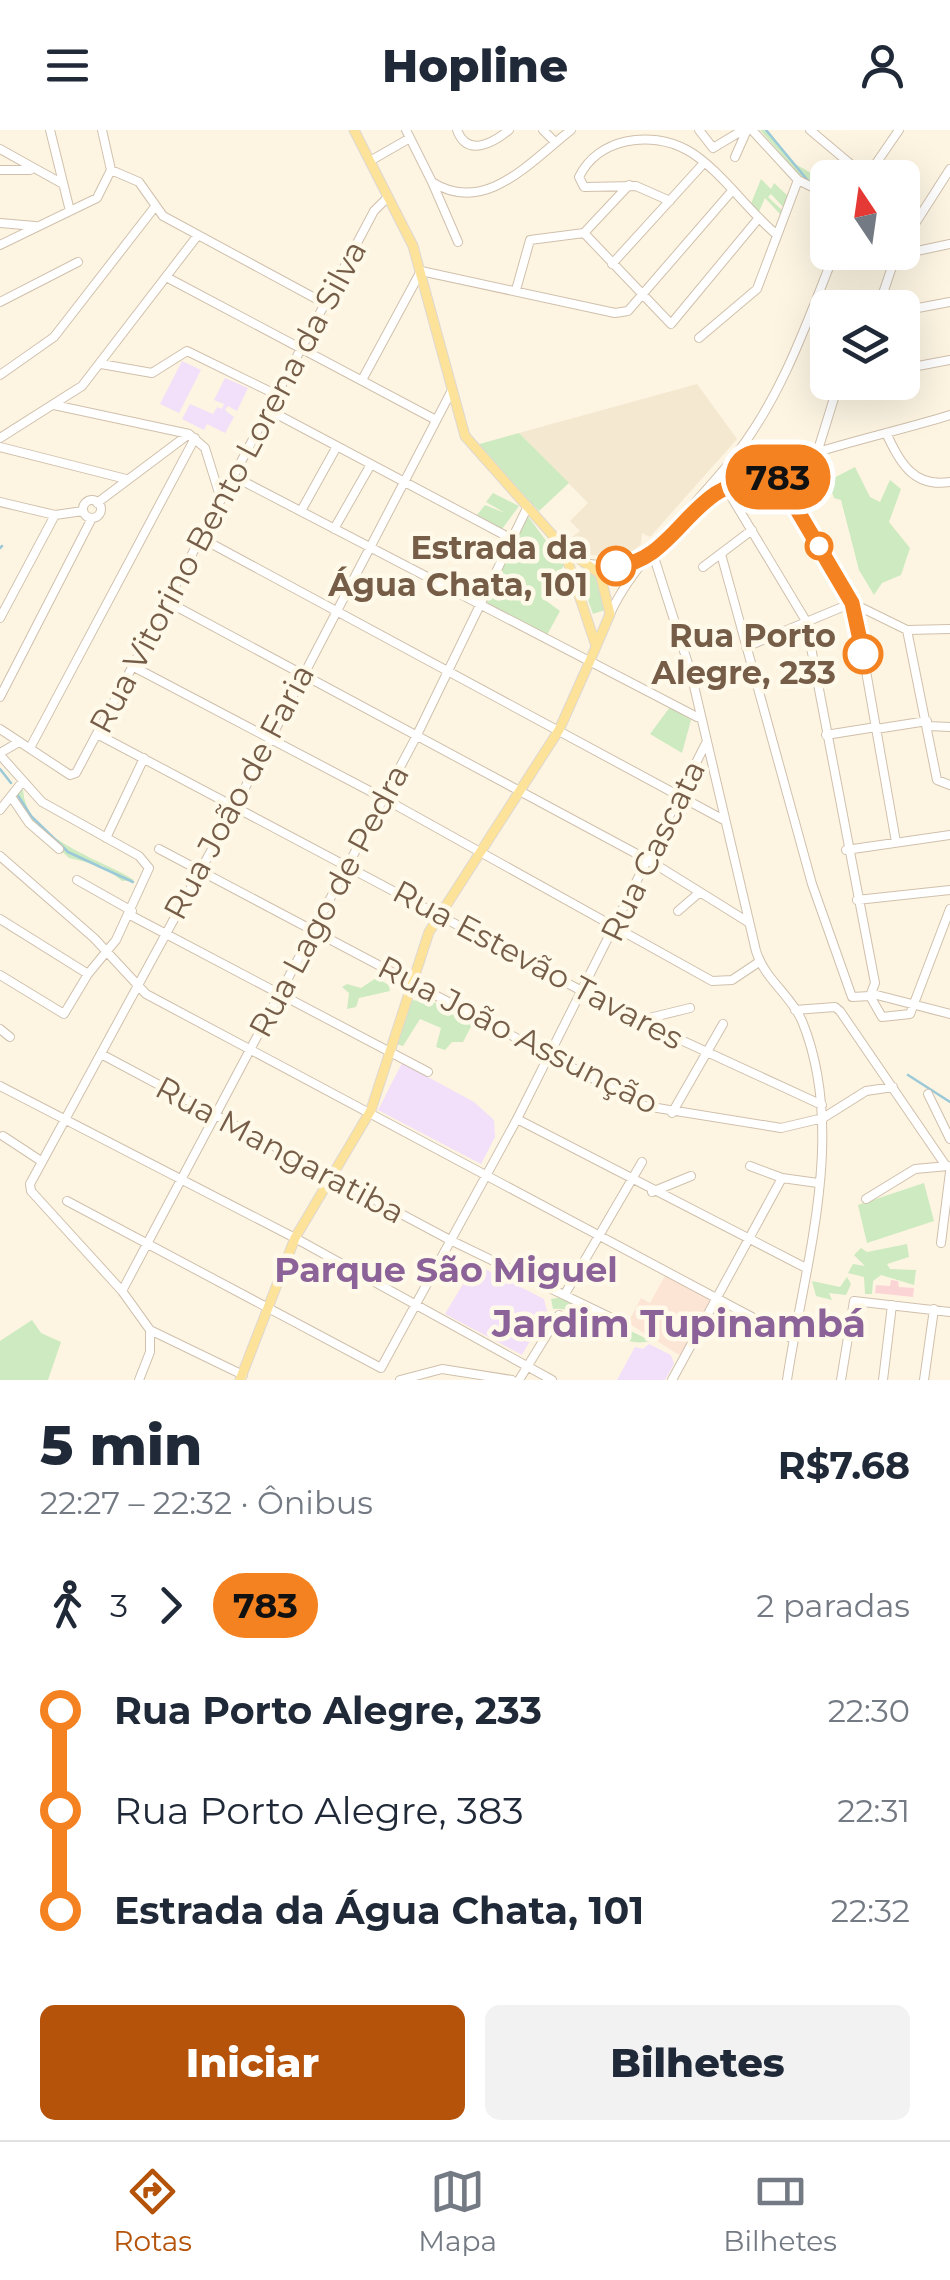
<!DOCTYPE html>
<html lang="pt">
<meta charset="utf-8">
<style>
:root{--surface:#fff;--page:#f2f2f3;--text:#1f2937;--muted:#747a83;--line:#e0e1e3;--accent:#b45309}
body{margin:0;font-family:Montserrat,sans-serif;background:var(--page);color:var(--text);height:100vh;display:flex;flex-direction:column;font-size:38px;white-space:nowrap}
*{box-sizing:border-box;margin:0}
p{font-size:32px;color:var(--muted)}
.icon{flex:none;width:55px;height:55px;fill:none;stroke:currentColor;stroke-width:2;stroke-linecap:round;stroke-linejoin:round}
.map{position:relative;height:1250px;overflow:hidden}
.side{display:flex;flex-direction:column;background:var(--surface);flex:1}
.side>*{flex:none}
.badge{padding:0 20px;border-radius:32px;font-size:35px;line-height:65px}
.needle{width:65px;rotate:347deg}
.buttons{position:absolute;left:810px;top:30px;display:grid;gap:20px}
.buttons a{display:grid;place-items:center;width:110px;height:110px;border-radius:15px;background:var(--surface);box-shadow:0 10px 40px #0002;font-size:50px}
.map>.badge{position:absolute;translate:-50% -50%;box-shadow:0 0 0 5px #fff}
.legs{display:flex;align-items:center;gap:15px;height:110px;padding:0 40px;font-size:32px}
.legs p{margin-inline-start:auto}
.headline{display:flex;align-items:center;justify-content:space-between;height:170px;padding:0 40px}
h1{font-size:55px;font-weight:800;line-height:75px}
.button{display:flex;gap:20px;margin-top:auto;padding:20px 40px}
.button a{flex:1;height:115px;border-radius:15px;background:var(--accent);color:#fff;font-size:40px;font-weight:800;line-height:115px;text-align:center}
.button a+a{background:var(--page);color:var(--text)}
ul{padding:0 40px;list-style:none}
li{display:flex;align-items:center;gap:35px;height:100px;font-size:38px}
li i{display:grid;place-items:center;width:15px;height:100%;margin:0 12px;background:currentColor}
li i::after{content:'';width:25px;height:25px;margin:-12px;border:8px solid;border-radius:50%;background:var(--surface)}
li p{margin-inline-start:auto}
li:first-child i{background:linear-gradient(#0000 50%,currentColor 0)}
li:last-child i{background:linear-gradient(currentColor 50%,#0000 0)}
header{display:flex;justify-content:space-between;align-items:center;height:130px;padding:0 40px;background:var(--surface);font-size:45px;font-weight:800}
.menu{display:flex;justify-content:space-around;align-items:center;height:140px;border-top:2px solid var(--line);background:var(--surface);font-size:28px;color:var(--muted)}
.menu a{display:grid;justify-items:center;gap:5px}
.menu .on{color:var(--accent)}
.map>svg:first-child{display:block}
.residential{fill:#f4e8d0}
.commercial{fill:#fde5d5}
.education{fill:#f2dff9}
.medical{fill:#fbd5d6}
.green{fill:#cdeac0}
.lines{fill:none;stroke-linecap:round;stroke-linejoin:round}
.stream{stroke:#9cc9d8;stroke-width:2.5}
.minor-casing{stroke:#d0c0ac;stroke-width:10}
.major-casing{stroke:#ded8d3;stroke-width:11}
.minor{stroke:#fff;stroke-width:8}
.major{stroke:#fde299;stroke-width:9}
.line-1-casing{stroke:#fff;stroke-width:22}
.line-1{stroke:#f58220;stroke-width:15}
.stop-1-dot{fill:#fff;stroke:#f58220;stroke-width:5}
.labels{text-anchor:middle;stroke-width:9;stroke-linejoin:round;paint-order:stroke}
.street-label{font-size:32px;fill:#755d48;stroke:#fff9e9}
.stop-label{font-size:32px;font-weight:bold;fill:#755d48;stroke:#fff9e9;text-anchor:end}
.neighbourhood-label{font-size:35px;font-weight:bold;fill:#8c6399;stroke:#fff9e9}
.quarter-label{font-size:38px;font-weight:bold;fill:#8c6399;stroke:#fff9e9}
</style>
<header><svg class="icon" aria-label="menu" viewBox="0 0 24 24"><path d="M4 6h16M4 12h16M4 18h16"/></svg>Hopline<svg class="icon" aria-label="person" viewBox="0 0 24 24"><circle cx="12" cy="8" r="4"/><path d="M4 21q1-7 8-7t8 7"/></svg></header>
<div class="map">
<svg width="950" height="1250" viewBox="0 0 950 1250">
<rect width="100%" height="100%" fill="#fdf5e2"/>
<path class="residential" d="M 697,254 L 737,309 L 650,407 L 642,403 L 641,414 L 633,421 L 620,427 L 590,425 L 572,407 L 580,401 L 570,391 L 588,373 L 519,303 Z"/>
<path class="commercial" d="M 666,1144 L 711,1169 L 681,1226 L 628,1193 L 641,1168 L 650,1173 Z"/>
<path class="education" d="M 182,231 L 201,240 L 179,283 L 160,274 Z
M 225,248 L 248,258 L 237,281 L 228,276 L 225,280 L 234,287 L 225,303 L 207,294 L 204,300 L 182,289 L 190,274 L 213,284 L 217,277 L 222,279 L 224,274 L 214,270 Z
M 402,933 L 474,972 L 494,990 L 495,1007 L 481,1034 L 378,980 Z
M 475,1134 L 544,1169 L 547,1181 L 522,1225 L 445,1184 Z
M 649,1214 L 671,1225 L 674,1234 L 665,1250 L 617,1250 L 635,1217 L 643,1219 Z"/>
<path class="medical" d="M 891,1150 L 898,1151 L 899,1157 L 914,1158 L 913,1167 L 875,1163 L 876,1155 L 890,1156 Z"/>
<path class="green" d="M 760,0 L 767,0 L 795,34 L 827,52 L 827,64 L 806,53 Z
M 761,49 L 771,59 L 774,53 L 789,67 L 784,78 L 771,64 L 768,67 L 783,81 L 781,85 L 765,68 L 758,84 L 750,76 Z
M 519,303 L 569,353 L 539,381 L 476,315 Z
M 855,337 L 870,367 L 880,372 L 890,350 L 901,359 L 889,392 L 910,418 L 901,445 L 882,453 L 874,465 L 859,440 L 841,370 L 834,368 L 828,351 Z
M 493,363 L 519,376 L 502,399 L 477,385 L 485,375 L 505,383 L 486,372 Z
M 527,385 L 564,435 L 545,470 L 560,481 L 547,505 L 486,472 Z
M 583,438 L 597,447 L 605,480 L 593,484 L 578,442 Z
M 670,577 L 691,590 L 682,623 L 650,604 Z
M 23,658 C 24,709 102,729 134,750 L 122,751 L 103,736 L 69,728 L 37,699 L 15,666 Z
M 376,848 L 389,855 L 390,861 L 359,868 L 356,877 L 347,879 L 349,863 L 342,857 L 347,854 L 361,858 Z
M 412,870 L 446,874 L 475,889 L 463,912 L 452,912 L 445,920 L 436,917 L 441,898 L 420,889 L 403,916 L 396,914 Z
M 924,1053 L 934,1091 L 867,1113 L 858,1075 Z
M 907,1114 L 909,1127 L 887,1134 L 890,1139 L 916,1140 L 914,1155 L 881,1145 L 873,1151 L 872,1164 L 865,1164 L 864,1147 L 848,1143 L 853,1134 L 865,1136 L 854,1125 L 861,1118 L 867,1122 Z
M 847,1147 L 851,1154 L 846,1165 L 829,1163 L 832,1170 L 816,1166 L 812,1151 L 840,1157 Z
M 562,1167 L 651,1211 C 612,1221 591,1175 553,1179 L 551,1169 Z
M 32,1190 L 41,1203 L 61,1212 L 48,1250 L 0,1250 L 0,1211 Z"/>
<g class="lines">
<path class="stream" d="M 766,0 L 809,52 L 828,59
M 0,418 L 2,416
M 0,639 L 11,653
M 17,664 L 31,686 L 68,722 L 133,752
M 908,945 L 950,972"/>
<g class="minor-casing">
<path id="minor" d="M 50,0 L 70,81
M 406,0 L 432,52 C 485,86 531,31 571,0
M 457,0 C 467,27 492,14 509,0
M 543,0 L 555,12
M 699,0 L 713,18 L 743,0
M 752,0 L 798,50 L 828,65
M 810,0 L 866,47
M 0,19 L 63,54
M 735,27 L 747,0
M 370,31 L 410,8
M 0,40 L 30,40
M 111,40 L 139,52 L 163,86 L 324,173
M 866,48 L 899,0
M 432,52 L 458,112
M 670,71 L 636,56 L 584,57 L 579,47 C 598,8 650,0 687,20 C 718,37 748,81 777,105
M 0,93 L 35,96
M 584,103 L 671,194 L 758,89
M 584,103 L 629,55
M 902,114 L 950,39
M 0,115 L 97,68 L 111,40 L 102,0
M 832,131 L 856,134 L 950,114
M 612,134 L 703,34
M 168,148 L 436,290
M 516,160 L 530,110 L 584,103
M 0,172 L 78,132
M 878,178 L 897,122
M 902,181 L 950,172
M 699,208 L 757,159 L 798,50
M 101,234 L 152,243 L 187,221 L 275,264
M 902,239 L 950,230
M 0,245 L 54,207 L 154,78
M 362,250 L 421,141 L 615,183 L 628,181 L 731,62
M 54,275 L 189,304 L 205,318 L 220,366
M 267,279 L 512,409
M 886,303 C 900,332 913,358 950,352
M 0,308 L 82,256 L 198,105
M 0,317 L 126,349
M 817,323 L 839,252
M 773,339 L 856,484 L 896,712
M 231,345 L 697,587
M83 379a9 9 0 1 1 18 0a9 9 0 1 1-18 0Z
M 0,372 L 55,385 L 83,381
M 97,373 L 189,304
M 698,377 C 770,325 867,311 950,285
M 301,381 L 336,318
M 334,399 L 370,336
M 199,407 L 722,689
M 653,424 L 691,543 L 756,821 C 765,850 791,865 802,891 C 848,1003 804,1136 787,1250
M 721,424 L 812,754 L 852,867 L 870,866 L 875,853 L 806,491 L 726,358
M 590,434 L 616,437 L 644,430
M 703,437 L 752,400
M 166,471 L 650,731 L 748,792
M 852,473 L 907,500 L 950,499
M 610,484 C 634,429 701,372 738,322 C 784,261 807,192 835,122
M 0,488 L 55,385
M 907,500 L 937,650 L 950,655
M 746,517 L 852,473
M 132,536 L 383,668 L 712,851 L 732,850 L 759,832
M 0,567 L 92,388
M 928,596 L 950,597
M 0,599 L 70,645 L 76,643 L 374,81 L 388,67
M 876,599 L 927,591
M 97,604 L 631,887 L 822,975
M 826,605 L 876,597
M 30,618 L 195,308
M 0,623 L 19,612
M 0,625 L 42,672 L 139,726 L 149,738 L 116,810 L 88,844 L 64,884 L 0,845
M 12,668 L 29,693 L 59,719
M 0,680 L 23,651
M 106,708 L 144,628
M 159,719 L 645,976 L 781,998 L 823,988 L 866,961 L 893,957
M 846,720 L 950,705
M 0,726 L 94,808 L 146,864 L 793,1209
M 77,750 L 132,781
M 857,770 L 950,760
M 678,781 L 700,762
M 130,785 L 428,942
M 0,789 L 88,844
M 873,864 L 950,884
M 870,866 L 882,887 L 910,884 L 950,779
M 795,880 L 835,877 L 840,881 L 946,1036
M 641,890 L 690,878
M 0,899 L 10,907
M 101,924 L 450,1110 L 622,1193
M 0,956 L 295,1108 L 552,1250
M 928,964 L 950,1009
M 672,983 L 723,894
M 517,989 L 806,1138
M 3,1006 L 41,1031
M 750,1036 L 782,1048
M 652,1062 L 691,1046
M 866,1069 L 915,1039 L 948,1036
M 67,1071 L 381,1238 L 517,989 L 705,615
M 941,1113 L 950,1042
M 122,1161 L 416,607 L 528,376
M 565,1164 L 642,1032
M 243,1245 L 150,1200 L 122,1161 L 31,1061 L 30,1054 L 236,675 L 451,262
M 139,1250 L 150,1222 L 150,1200
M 400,1250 L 442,1239 L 512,1250
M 519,1250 L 559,1185
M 672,1250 L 782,1048 L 818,1053
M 841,1250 L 854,1171 L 950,1182
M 883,1250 L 892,1175
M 924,1250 L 934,1179"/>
</g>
<g class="major-casing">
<path id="major" d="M 354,0 L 413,116 L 465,306 L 563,417 L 595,513
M 240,1250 L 295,1108 L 371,980 L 429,802 L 559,600 L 589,533 L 610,484 L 600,444 L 563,417"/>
</g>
<use href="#minor" class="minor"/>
<use href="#major" class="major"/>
</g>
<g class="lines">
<g class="line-1-casing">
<path id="line-1" d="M 616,436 C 660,433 680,388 715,364 C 733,353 754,347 773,339 L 852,473 L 863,524"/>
</g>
<use href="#line-1" class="line-1"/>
</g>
<g class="stop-1-dot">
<circle cx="819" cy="416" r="12"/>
<circle cx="616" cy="436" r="18"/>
<circle cx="863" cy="524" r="18"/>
</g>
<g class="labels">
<g class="street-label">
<text transform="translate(228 357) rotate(-62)" y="11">Rua Vitorino Bento Lorena da Silva</text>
<text transform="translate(239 662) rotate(-62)" y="11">Rua João de Faria</text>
<text transform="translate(653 721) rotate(-64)" y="11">Rua Cascata</text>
<text transform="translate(329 771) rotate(-62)" y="11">Rua Lago de Pedra</text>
<text transform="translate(538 835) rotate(28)" y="11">Rua Estevão Tavares</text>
<text transform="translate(518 905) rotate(27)" y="11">Rua João Assunção</text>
<text transform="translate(280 1020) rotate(28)" y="11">Rua Mangaratiba</text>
</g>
<g class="stop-label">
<text x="588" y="429">Estrada da<tspan x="588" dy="37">Água Chata, 101</tspan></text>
<text x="836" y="517">Rua Porto<tspan x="836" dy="37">Alegre, 233</tspan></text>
</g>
<g class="neighbourhood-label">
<text x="446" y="1152">Parque São Miguel</text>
</g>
<g class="quarter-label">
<text x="679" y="1207">Jardim Tupinambá</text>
</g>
</g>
</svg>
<div class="buttons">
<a><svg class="needle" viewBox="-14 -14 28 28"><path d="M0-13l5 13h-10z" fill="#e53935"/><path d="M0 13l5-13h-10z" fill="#747a83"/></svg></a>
<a><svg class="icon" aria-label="layers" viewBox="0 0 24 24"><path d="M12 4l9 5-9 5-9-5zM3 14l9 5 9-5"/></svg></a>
</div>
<b class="badge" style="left:778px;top:347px;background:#f58220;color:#111">783</b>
</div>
<section class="side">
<div class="headline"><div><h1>5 min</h1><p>22:27 – 22:32 · Ônibus</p></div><b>R$7.68</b></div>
<div class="legs"><svg class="icon" aria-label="walk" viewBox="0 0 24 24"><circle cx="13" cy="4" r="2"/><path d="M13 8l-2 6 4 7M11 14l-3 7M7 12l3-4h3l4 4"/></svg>3<svg class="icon" aria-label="forward" viewBox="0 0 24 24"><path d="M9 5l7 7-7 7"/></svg><b class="badge" style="background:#f58220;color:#111">783</b><p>2 paradas</p></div>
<ul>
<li><i style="color:#f58220"></i><b>Rua Porto Alegre, 233</b><p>22:30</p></li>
<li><i style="color:#f58220"></i><span>Rua Porto Alegre, 383</span><p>22:31</p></li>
<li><i style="color:#f58220"></i><b>Estrada da Água Chata, 101</b><p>22:32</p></li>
</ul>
<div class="button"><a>Iniciar</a><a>Bilhetes</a></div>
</section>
<nav class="menu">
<a class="on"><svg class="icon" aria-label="directions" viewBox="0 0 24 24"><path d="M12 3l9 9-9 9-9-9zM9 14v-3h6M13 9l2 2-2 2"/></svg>Rotas</a>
<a><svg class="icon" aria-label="map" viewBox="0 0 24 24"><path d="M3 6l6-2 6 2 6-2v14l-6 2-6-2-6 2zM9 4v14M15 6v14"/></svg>Mapa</a>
<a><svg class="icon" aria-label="tickets" viewBox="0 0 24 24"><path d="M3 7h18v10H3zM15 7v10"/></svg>Bilhetes</a>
</nav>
